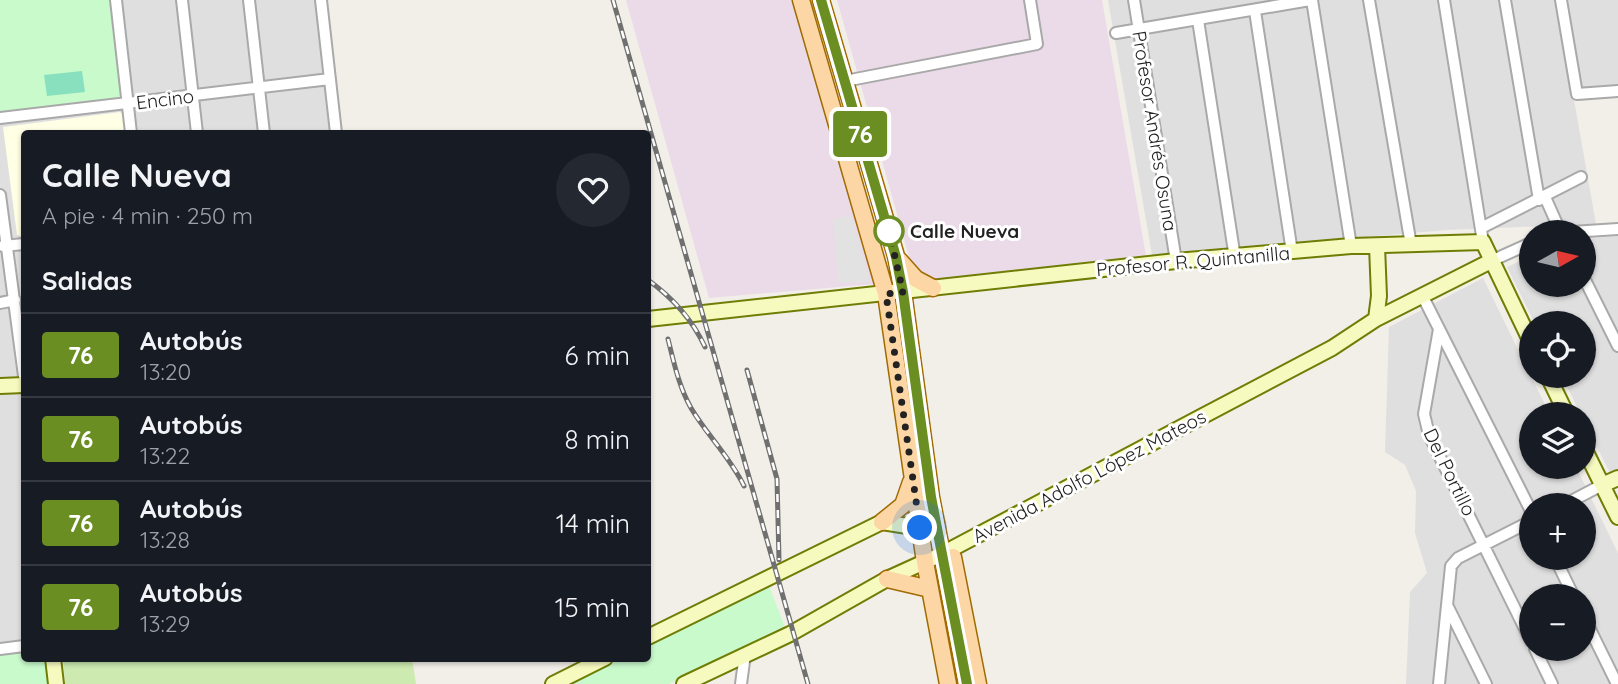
<!DOCTYPE html>
<html lang="es">
<meta charset="utf-8">
<style>
:root{--surface:#171b24;--page:#242831;--text:#f1f3f6;--muted:#9ea1a6;--line:#363941}
body{margin:0;font-family:Quicksand,sans-serif;background:var(--page);color:var(--text);height:100vh;display:flex;flex-direction:column;font-size:26px;white-space:nowrap}
*{box-sizing:border-box;margin:0}
p{font-size:23px;color:var(--muted)}
.icon{flex:none;width:38px;height:38px;fill:none;stroke:currentColor;stroke-width:2;stroke-linecap:round;stroke-linejoin:round}
.map{position:relative;flex:1;overflow:hidden}
.details{position:absolute;left:21px;top:130px;width:630px;height:532px;display:flex;flex-direction:column;background:var(--surface);border-radius:7px;box-shadow:0 2px 5px #0004}
.details>*{flex:none}
.badge{padding:0 14px;border-radius:5px;font-size:24px;line-height:46px}
.needle{width:46px;rotate:82deg}
.buttons{position:absolute;left:1519px;top:220px;display:grid;gap:14px}
.buttons a{display:grid;place-items:center;width:77px;height:77px;border-radius:50%;background:var(--surface);box-shadow:0 2px 5px #0004;font-size:35px}
.you{position:absolute;width:35px;height:35px;margin:-18px;border:5px solid #fff;border-radius:50%;background:#1a73e8;box-shadow:0 0 0 10px #1a73e833}
.map>.badge{position:absolute;translate:-50% -50%;box-shadow:0 0 0 4px #fff}
h2{padding:0 21px;font-size:26px;line-height:63px}
.round{display:grid;place-items:center;flex:none;width:74px;height:74px;border-radius:37px;background:var(--page)}
.headline{display:flex;align-items:center;justify-content:space-between;height:119px;padding:0 21px}
h1{font-size:33px;font-weight:700;line-height:52px}
ul{padding:0;list-style:none}
li{display:flex;align-items:center;gap:21px;height:84px;padding:0 21px;border-top:2px solid var(--line)}
li div{flex:1}
li b{display:block;font-size:26px}
li em{font-style:normal}
li .badge{min-width:77px;font-weight:700;text-align:center}
.map>svg:first-child{display:block}
.residential{fill:#e0dfdf;fill-rule:evenodd}
.industrial{fill:#ebdbe8}
.education{fill:#ffffe5}
.grass{fill:#cdebb0}
.park{fill:#c8facc}
.pitch{fill:#88e0be}
.parking{fill:#e2e2e2}
.lines{fill:none;stroke-linecap:round;stroke-linejoin:round}
.street-casing{stroke:#a9a9a9;stroke-width:14}
.secondary-casing{stroke:#707d05;stroke-width:18}
.primary-casing{stroke:#a06b00;stroke-width:19}
.street{stroke:#fff;stroke-width:10}
.secondary{stroke:#f7fabf;stroke-width:14}
.primary{stroke:#fcd6a4;stroke-width:16}
.rail-casing{stroke:#707070;stroke-width:5}
.rail{stroke:#fff;stroke-width:2.5;stroke-dasharray:8;stroke-linecap:butt}
.line-casing{stroke:#fff;stroke-width:16}
.line{stroke:#6b8e23;stroke-width:10}
.walk{stroke:#222;stroke-width:7;stroke-dasharray:0 12.6}
.stop-dot{fill:#fff;stroke:#6b8e23;stroke-width:3.5}
.labels{text-anchor:middle;stroke-width:6;stroke-linejoin:round;paint-order:stroke}
.street-label{font-size:19px;fill:#222;stroke:#fff}
.stop-label{font-size:19px;font-weight:bold;fill:#222;stroke:#fff;text-anchor:start}
</style>
<div class="map">
<svg width="1618" height="684" viewBox="0 0 1618 684">
<rect width="100%" height="100%" fill="#f2efe9"/>
<path class="residential" d="M 0,0 L 323,0 L 339,133 L 24,133 L 24,658 L 0,684 Z
M 1108,0 L 1618,0 L 1618,97 L 1574,100 L 1596,224 L 1447,230 L 1152,255 Z
M 1618,236 L 1618,489 L 1584,421 L 1584,415 L 1581,415 L 1562,376 L 1584,376 L 1584,324 L 1535,324 L 1507,267 L 1531,256 L 1531,285 L 1584,285 L 1584,239 Z
M 1483,278 L 1550,415 L 1531,415 L 1531,467 L 1576,467 L 1618,553 L 1618,684 L 1406,684 L 1410,592 L 1427,573 L 1415,533 L 1416,491 L 1405,465 L 1385,452 L 1389,327 ZM 1531,506 L 1584,506 L 1584,558 L 1531,558 ZM 1531,597 L 1584,597 L 1584,649 L 1531,649 Z"/>
<path class="industrial" d="M 626,0 L 792,0 L 875,284 L 709,298 Z
M 837,0 L 1102,0 L 1146,256 L 933,280 L 920,276 L 909,257 Z"/>
<path class="education" d="M 120,112 L 124,115 L 126,133 L 24,133 L 24,237 L 17,235 L 3,127 Z"/>
<path class="grass" d="M 63,658 L 412,658 L 416,684 L 65,684 Z"/>
<path class="park" d="M 0,0 L 114,0 L 123,99 L 0,113 Z
M 768,583 L 785,627 L 669,684 L 567,684 L 619,658 L 648,658 L 648,644 Z
M 24,652 L 24,658 L 50,658 L 53,684 L 0,684 L 0,655 Z"/>
<path class="pitch" d="M 82,71 L 85,92 L 47,96 L 44,75 Z"/>
<path class="parking" d="M 851,215 L 870,282 L 838,283 L 833,219 Z"/>
<g class="lines">
<g class="street-casing">
<path id="street" d="M 116,0 L 131,133
M 182,0 L 197,133
M 249,0 L 264,133
M 321,0 L 336,133
M 1134,0 L 1176,261
M 1312,0 L 1351,246
M 1369,0 L 1411,245
M 1444,0 L 1483,242
M 1505,0 L 1539,200
M 1561,0 L 1577,94 L 1618,91
M 1255,11 L 1292,252
M 1198,20 L 1235,258
M 1116,33 L 1310,0
M 845,81 L 1037,44 L 1030,0
M 0,118 L 330,79
M 0,195 L 24,376
M 1545,197 L 1561,233
M 1481,228 L 1581,177
M 1556,233 L 1618,229
M 3,246 L 24,244
M 1491,261 L 1531,243
M 1584,278 L 1618,346
M 1422,295 L 1531,511
M 0,303 L 15,300
M 1439,329 L 1424,414 L 1429,435 L 1531,641
M 1562,506 L 1602,485
M 1555,558 L 1574,597
M 1448,607 L 1486,684
M 1584,617 L 1617,684
M 0,649 L 24,646
M 1535,649 L 1552,684
M 741,684 L 745,654
M 1439,684 L 1451,566 L 1458,558 L 1531,521"/>
</g>
<g class="secondary-casing">
<path id="secondary" d="M 648,319 L 1176,261 L 1351,246 L 1483,242 L 1531,342
M 1376,319 L 1379,296 L 1377,246
M 1548,376 L 1567,415
M 0,386 L 24,385
M 1584,448 L 1618,517
M 1602,485 L 1618,478
M 648,637 L 882,522 L 920,528
M 53,658 L 56,684
M 553,684 L 605,658
M 684,684 L 790,634 L 887,579 L 942,554 L 1201,417 L 1332,348 L 1376,319 L 1491,261"/>
</g>
<g class="primary-casing">
<path id="primary" d="M 801,0 L 886,294 L 925,562 L 948,684
M 821,0 L 896,256 L 903,292 L 931,497 L 967,684
M 898,259 L 916,279 L 933,288
M 882,522 L 903,505 L 911,482
M 953,557 L 978,684
M 887,579 L 930,589"/>
</g>
<use href="#street" class="street"/>
<use href="#secondary" class="secondary"/>
<use href="#primary" class="primary"/>
<g class="rail-casing">
<path id="rail" d="M 613,0 L 808,684
M 648,280 C 673,298 692,319 705,347
M 668,339 C 674,363 679,387 691,408 C 707,435 730,457 744,486
M 747,370 L 777,479 L 779,560"/>
</g>
<use href="#rail" class="rail"/>
</g>
<g class="lines">
<g class="line-casing">
<path id="line" d="M 821,0 L 896,257 L 903,292 L 931,497 L 967,684"/>
</g>
<use href="#line" class="line"/>
<path class="walk" d="M 889,231 L 903,292 L 886,294 L 920,528"/>
</g>
<circle class="stop-dot" cx="889" cy="231" r="14"/>
<g class="labels">
<g class="street-label">
<text transform="translate(165 99) rotate(-7)" y="7">Encino</text>
<text transform="translate(1155 131) rotate(81)" y="7">Profesor Andrés Osuna</text>
<text transform="translate(1193 261) rotate(-5)" y="7">Profesor R. Quintanilla</text>
<text transform="translate(1450 472) rotate(64)" y="7">Del Portillo</text>
<text transform="translate(1089 476) rotate(-28)" y="7">Avenida Adolfo López Mateos</text>
</g>
<g class="stop-label">
<text x="910" y="238">Calle Nueva</text>
</g>
</g>
</svg>
<div class="buttons">
<a><svg class="needle" viewBox="-14 -14 28 28"><path d="M0-13l5 13h-10z" fill="#e53935"/><path d="M0 13l5-13h-10z" fill="#9ea1a6"/></svg></a>
<a><svg class="icon" aria-label="locate" viewBox="0 0 24 24"><circle cx="12" cy="12" r="6"/><path d="M12 2v4M12 18v4M2 12h4M18 12h4"/></svg></a>
<a><svg class="icon" aria-label="layers" viewBox="0 0 24 24"><path d="M12 4l9 5-9 5-9-5zM3 14l9 5 9-5"/></svg></a>
<a>+</a>
<a>−</a>
</div>
<div class="you" style="left:920px;top:528px"></div>
<b class="badge" style="left:860px;top:134px;background:#6b8e23;color:#fff">76</b>
<section class="details">
<div class="headline"><div><h1>Calle Nueva</h1><p>A pie · 4 min · 250 m</p></div><a class="round"><svg class="icon" aria-label="heart" viewBox="0 0 24 24"><path d="M12 20l-8-8c-3-5 5-10 8-4 3-6 11-1 8 4z"/></svg></a></div>
<h2>Salidas</h2>
<ul>
<li><span class="badge" style="background:#6b8e23;color:#fff">76</span><div><b>Autobús</b><p>13:20</p></div><em>6 min</em></li>
<li><span class="badge" style="background:#6b8e23;color:#fff">76</span><div><b>Autobús</b><p>13:22</p></div><em>8 min</em></li>
<li><span class="badge" style="background:#6b8e23;color:#fff">76</span><div><b>Autobús</b><p>13:28</p></div><em>14 min</em></li>
<li><span class="badge" style="background:#6b8e23;color:#fff">76</span><div><b>Autobús</b><p>13:29</p></div><em>15 min</em></li>
</ul>
</section>
</div>
